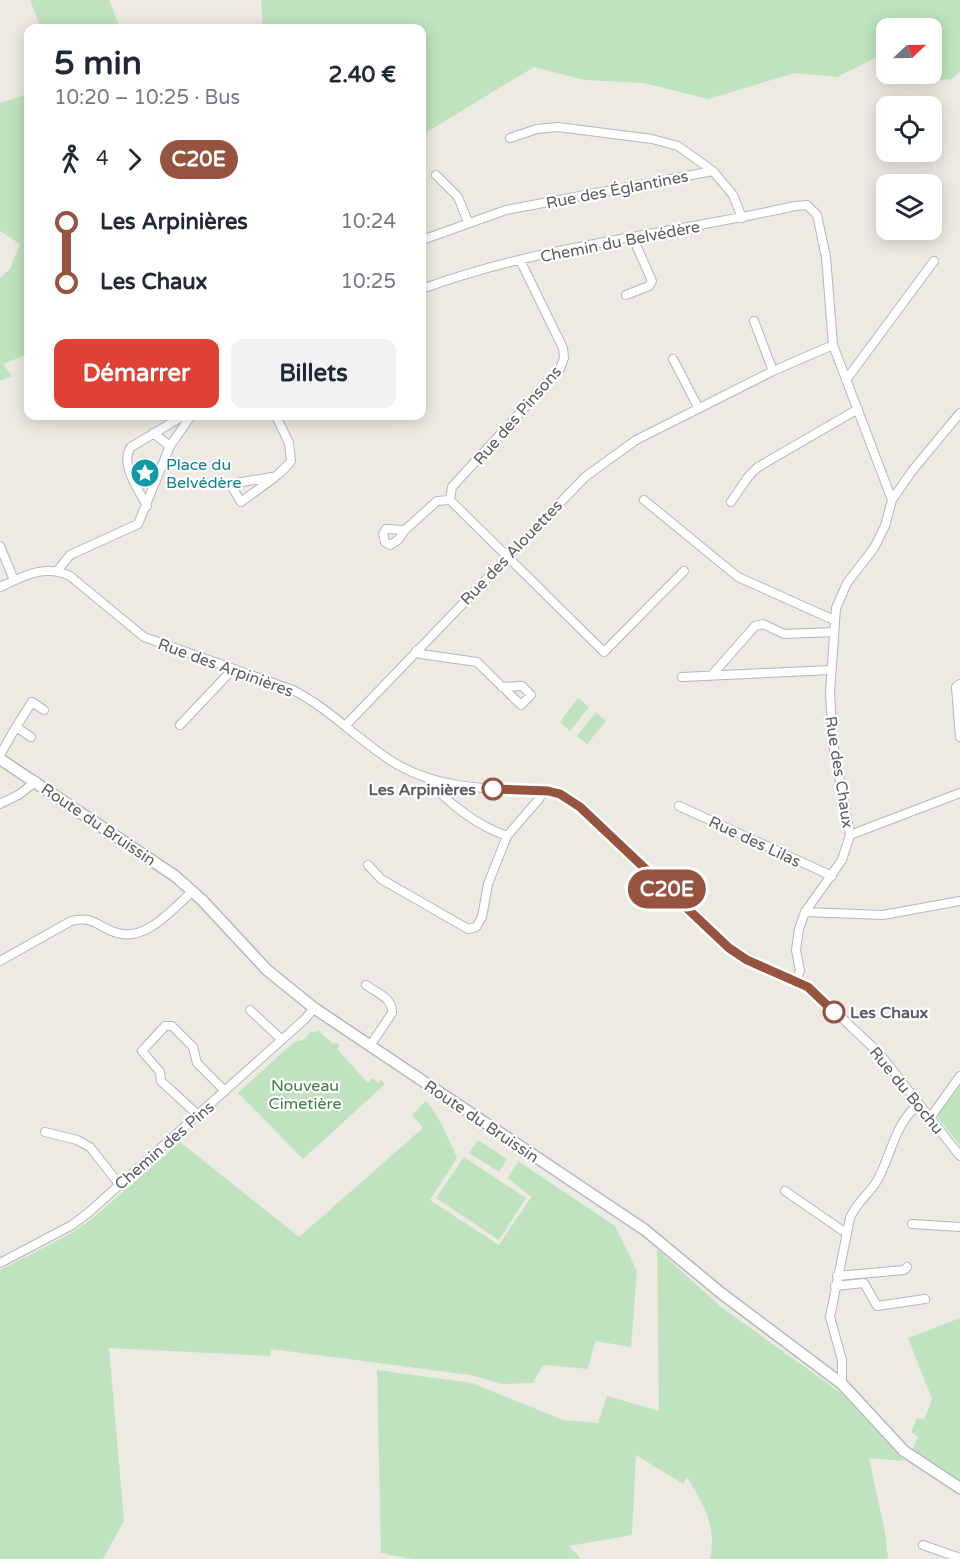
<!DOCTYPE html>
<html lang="fr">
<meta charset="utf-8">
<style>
:root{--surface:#fff;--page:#f2f2f3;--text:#1f2937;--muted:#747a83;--accent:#df4235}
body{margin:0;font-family:"Varela Round",sans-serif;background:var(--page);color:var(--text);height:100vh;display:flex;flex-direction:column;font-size:22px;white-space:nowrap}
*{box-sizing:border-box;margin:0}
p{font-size:20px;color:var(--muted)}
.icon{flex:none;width:33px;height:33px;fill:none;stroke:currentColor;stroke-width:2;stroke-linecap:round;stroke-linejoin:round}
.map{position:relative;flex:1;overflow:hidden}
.details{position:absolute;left:24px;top:24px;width:402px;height:396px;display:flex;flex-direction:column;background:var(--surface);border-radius:12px;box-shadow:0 3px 15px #0003}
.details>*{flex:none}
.badge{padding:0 12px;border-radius:20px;font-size:21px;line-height:39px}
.needle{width:39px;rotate:68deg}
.buttons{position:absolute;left:876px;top:18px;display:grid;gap:12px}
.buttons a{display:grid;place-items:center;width:66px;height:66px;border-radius:12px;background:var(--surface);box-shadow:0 3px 15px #0003;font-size:30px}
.map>.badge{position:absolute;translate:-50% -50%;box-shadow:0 0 0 3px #fff}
.legs{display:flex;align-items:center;gap:9px;height:66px;padding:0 30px;font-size:20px}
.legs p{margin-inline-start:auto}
.summary{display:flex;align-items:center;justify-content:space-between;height:102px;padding:0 30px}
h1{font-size:33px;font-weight:700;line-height:45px}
.cta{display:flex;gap:12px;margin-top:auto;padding:12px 30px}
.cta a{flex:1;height:69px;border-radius:12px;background:var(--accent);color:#fff;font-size:24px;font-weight:700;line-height:69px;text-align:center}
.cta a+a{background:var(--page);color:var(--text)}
ul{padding:0 30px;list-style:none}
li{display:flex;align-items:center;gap:21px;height:60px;font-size:22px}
li i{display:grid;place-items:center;width:9px;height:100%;margin:0 8px;background:currentColor}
li i::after{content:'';width:15px;height:15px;margin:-8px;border:4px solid;border-radius:50%;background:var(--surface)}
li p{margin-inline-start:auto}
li:first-child i{background:linear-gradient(#0000 50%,currentColor 0)}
li:last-child i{background:linear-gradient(currentColor 50%,#0000 0)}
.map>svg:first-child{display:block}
.green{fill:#bfe3bf}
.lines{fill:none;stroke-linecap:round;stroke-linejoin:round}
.street-casing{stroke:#b4b7bb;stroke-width:10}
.secondary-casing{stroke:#b5b8bd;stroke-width:13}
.street{stroke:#fff;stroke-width:8}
.secondary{stroke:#fff;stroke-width:10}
.line-1-casing{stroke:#fff;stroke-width:14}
.line-1{stroke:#965340;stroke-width:9}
.stop-1-dot{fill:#fff;stroke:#965340;stroke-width:3}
.labels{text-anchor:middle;stroke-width:4.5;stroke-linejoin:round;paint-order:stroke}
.street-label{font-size:16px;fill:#5a5d62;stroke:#fff}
.culture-label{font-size:16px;fill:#0d838f;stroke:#fff;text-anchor:start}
.stop-label{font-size:16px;font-weight:bold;fill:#5a5d62;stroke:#fff;text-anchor:end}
.park-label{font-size:16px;fill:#39813c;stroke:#fff}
</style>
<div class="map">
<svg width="960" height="1559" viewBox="0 0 960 1559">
<rect width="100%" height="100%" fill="#eceae2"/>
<path class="green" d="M 30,0 L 109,0 L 120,28 L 41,28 Z
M 261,0 L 960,0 L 960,72 L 951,79 L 938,80 L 932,65 L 932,28 L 886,28 L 886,53 L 837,77 L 795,73 L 708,99 L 644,83 L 584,80 L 534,67 L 422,135 L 422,28 L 263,28 Z
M 28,94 L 28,354 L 3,364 L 12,376 L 0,381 L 0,278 L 10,269 L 20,244 L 0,231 L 0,103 Z
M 578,698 L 589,707 L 570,731 L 560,722 Z
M 596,712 L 606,721 L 587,744 L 577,736 Z
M 318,1030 L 333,1044 L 336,1042 L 340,1046 L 337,1049 L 368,1083 L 373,1078 L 378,1083 L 381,1080 L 385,1084 L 303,1159 L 238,1093 L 294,1042 L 303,1040 L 312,1031 L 315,1033 Z
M 960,1081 L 960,1145 L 938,1118 L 940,1111 Z
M 426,1101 C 441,1119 448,1138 457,1158 L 430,1200 L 499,1245 L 531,1197 L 508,1178 L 518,1161 L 615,1226 L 637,1271 L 631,1347 L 595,1341 L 588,1369 L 548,1365 L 542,1367 L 533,1383 L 503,1384 L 470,1375 L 271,1349 L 270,1356 L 109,1348 L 124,1521 L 103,1559 L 0,1559 L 0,1270 L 72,1233 L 93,1218 L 180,1142 L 299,1237 L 423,1128 L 412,1115 Z
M 478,1140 L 507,1159 L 499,1172 L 469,1153 Z
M 464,1157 L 526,1198 L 499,1240 L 436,1198 Z
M 657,1249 L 721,1307 L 841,1393 L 904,1461 L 869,1458 L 885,1532 L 888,1559 L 710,1559 C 717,1526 704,1505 687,1477 L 683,1484 L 636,1455 L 632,1535 L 569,1546 L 581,1559 L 411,1559 L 381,1553 L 377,1370 L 472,1383 L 563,1420 L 598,1423 L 607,1396 L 659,1411 Z
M 960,1318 L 960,1481 L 913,1449 L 918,1437 L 911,1432 L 917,1418 L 924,1420 L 932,1399 L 908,1338 Z"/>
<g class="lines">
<g class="street-casing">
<path id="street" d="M 510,138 L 537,129 L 558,127 L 652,139 L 678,146 L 713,171
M 436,175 L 458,197 L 468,222
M 422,240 L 506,210 L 713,171 L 733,195 L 742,218
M 520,260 L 563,348 L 564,358 L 560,369 L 452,487 L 450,500 L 604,652 L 684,571
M 422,289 C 541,245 671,234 795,206 L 807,205 L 817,215 L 826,257 L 833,345 L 892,500 L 885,526 L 874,548 L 847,583 L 836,608 L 830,693 L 833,743 L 850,835 L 842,860 L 805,912 L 799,929 L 796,950 L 800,971 L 796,980
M 626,295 L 649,286 L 652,281 L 633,238
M 754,321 L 773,371
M 673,359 L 698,407
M 846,380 L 934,261
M 153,433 L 170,446
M 272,477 L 230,484 L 241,502 C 256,490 279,477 291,461 L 289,443 L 276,416
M 644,500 L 738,577 L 834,620
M 892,500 L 912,471 L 960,413
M 731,502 L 748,477 L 758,467 L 858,409
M 147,506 C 139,490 119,464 131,447 L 183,416
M 405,530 L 398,540 L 390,545 L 385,542 L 383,534 L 386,529 L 405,530 L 437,501 L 450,500
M 0,546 L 14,580
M 57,571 L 70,555 L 138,524 L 170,446 L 191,416
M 0,587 C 24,576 44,564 70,576 L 144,637 L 293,690 C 330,709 358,740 393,762 C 440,791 495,789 548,791 L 560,794 L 580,807 L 729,948 L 812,990 L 879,1053 L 960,1156
M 416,651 L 421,654 L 477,662 L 521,705 L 531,695 L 522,686 L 502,687
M 711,676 L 755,626 L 763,624 L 784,634 L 833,632
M 682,677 L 830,670
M 960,684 L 956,687 L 960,737
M 180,725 L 233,669
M 346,725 L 585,477 L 636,440 L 773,371 L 833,345
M 16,727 L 32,702 L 44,710
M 0,755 L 16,727 L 31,737
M 428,779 C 447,803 478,826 507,836 L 539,799 L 543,791
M 0,804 L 20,794 L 36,781
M 679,806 L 832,876
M 850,835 L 960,793
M 368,865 L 381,879 L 468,929 L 476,927 L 482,917 L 488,884 L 507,836
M 805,912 L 883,915 L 960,901
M 0,961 L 71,921 C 94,916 95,925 114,932 C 145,944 172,909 193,891
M 366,985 C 377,993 393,998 392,1013 L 370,1046
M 250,1010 L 282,1040
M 198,1115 L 161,1081 L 160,1072 L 142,1051 L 165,1026 L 172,1026 L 193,1047 L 197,1063 L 225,1091
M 930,1118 L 960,1076
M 45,1132 L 77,1140 L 90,1147 L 119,1184
M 785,1191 L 846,1233
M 912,1224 L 960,1227
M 0,1263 L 72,1225 L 88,1213 L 305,1019 L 314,1008
M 837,1276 L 904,1270 L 907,1267
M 835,1286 L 864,1283 L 877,1306 L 925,1299
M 842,1384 L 842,1360 L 830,1317 L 850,1218 C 856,1203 869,1194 877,1181 C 892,1154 894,1124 919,1104
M 923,1545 L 960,1558"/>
</g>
<g class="secondary-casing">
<path id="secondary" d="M 0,759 L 175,876 L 202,900 L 267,970 L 314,1008 L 645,1230 L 721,1293 L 842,1384 L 904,1451 L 960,1488"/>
</g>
<use href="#street" class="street"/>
<use href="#secondary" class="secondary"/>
</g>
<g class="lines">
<g class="line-1-casing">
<path id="line-1" d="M 493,789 L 548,791 L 560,794 L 580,807 L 729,948 L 747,960 L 808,987 L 834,1012"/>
</g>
<use href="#line-1" class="line-1"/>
</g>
<defs>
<g id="sight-disc" transform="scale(1.5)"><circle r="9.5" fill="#0f9aa8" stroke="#fff"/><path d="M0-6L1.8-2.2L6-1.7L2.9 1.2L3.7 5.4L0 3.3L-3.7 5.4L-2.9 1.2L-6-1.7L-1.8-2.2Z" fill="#fff"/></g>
</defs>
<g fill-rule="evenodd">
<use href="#sight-disc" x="145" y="473"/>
</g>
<g class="stop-1-dot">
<circle cx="493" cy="789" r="10"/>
<circle cx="834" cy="1012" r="10"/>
</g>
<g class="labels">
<g class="street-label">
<text transform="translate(617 189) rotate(-11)" y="6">Rue des Églantines</text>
<text transform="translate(620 241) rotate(-11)" y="6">Chemin du Belvédère</text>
<text transform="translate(517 415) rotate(-49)" y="6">Rue des Pinsons</text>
<text transform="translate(511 552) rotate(-46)" y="6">Rue des Alouettes</text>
<text transform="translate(226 667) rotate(20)" y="6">Rue des Arpinières</text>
<text transform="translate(840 772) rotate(81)" y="6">Rue des Chaux</text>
<text transform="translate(99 824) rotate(34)" y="6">Route du Bruissin</text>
<text transform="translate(755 841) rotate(25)" y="6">Rue des Lilas</text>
<text transform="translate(907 1090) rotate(51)" y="6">Rue du Bochu</text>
<text transform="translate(482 1121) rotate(34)" y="6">Route du Bruissin</text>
<text transform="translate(164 1145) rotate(-41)" y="6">Chemin des Pins</text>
</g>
<g class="culture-label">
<text x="166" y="470">Place du<tspan x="166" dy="18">Belvédère</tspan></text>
</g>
<g class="stop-label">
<text x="476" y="795">Les Arpinières</text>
<text x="850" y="1018" text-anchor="start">Les Chaux</text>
</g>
<g class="park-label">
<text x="305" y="1091">Nouveau<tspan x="305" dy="18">Cimetière</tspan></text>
</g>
</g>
</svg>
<div class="buttons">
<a><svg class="needle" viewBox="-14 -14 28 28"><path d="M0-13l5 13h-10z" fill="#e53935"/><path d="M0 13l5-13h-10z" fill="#747a83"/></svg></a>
<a><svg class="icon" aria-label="locate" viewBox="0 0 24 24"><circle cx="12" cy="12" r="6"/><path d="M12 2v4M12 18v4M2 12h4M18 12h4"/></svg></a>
<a><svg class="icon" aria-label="layers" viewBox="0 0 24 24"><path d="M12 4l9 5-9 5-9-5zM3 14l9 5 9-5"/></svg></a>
</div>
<b class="badge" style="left:667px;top:889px;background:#965340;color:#fff">C20E</b>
<section class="details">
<div class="summary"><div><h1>5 min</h1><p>10:20 – 10:25 · Bus</p></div><b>2.40 €</b></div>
<div class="legs"><svg class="icon" aria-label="walk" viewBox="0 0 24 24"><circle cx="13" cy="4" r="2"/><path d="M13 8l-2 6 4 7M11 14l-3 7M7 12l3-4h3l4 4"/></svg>4<svg class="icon" aria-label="forward" viewBox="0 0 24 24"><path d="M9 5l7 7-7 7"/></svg><b class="badge" style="background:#965340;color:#fff">C20E</b></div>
<ul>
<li><i style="color:#965340"></i><b>Les Arpinières</b><p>10:24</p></li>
<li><i style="color:#965340"></i><b>Les Chaux</b><p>10:25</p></li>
</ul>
<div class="cta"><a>Démarrer</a><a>Billets</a></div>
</section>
</div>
